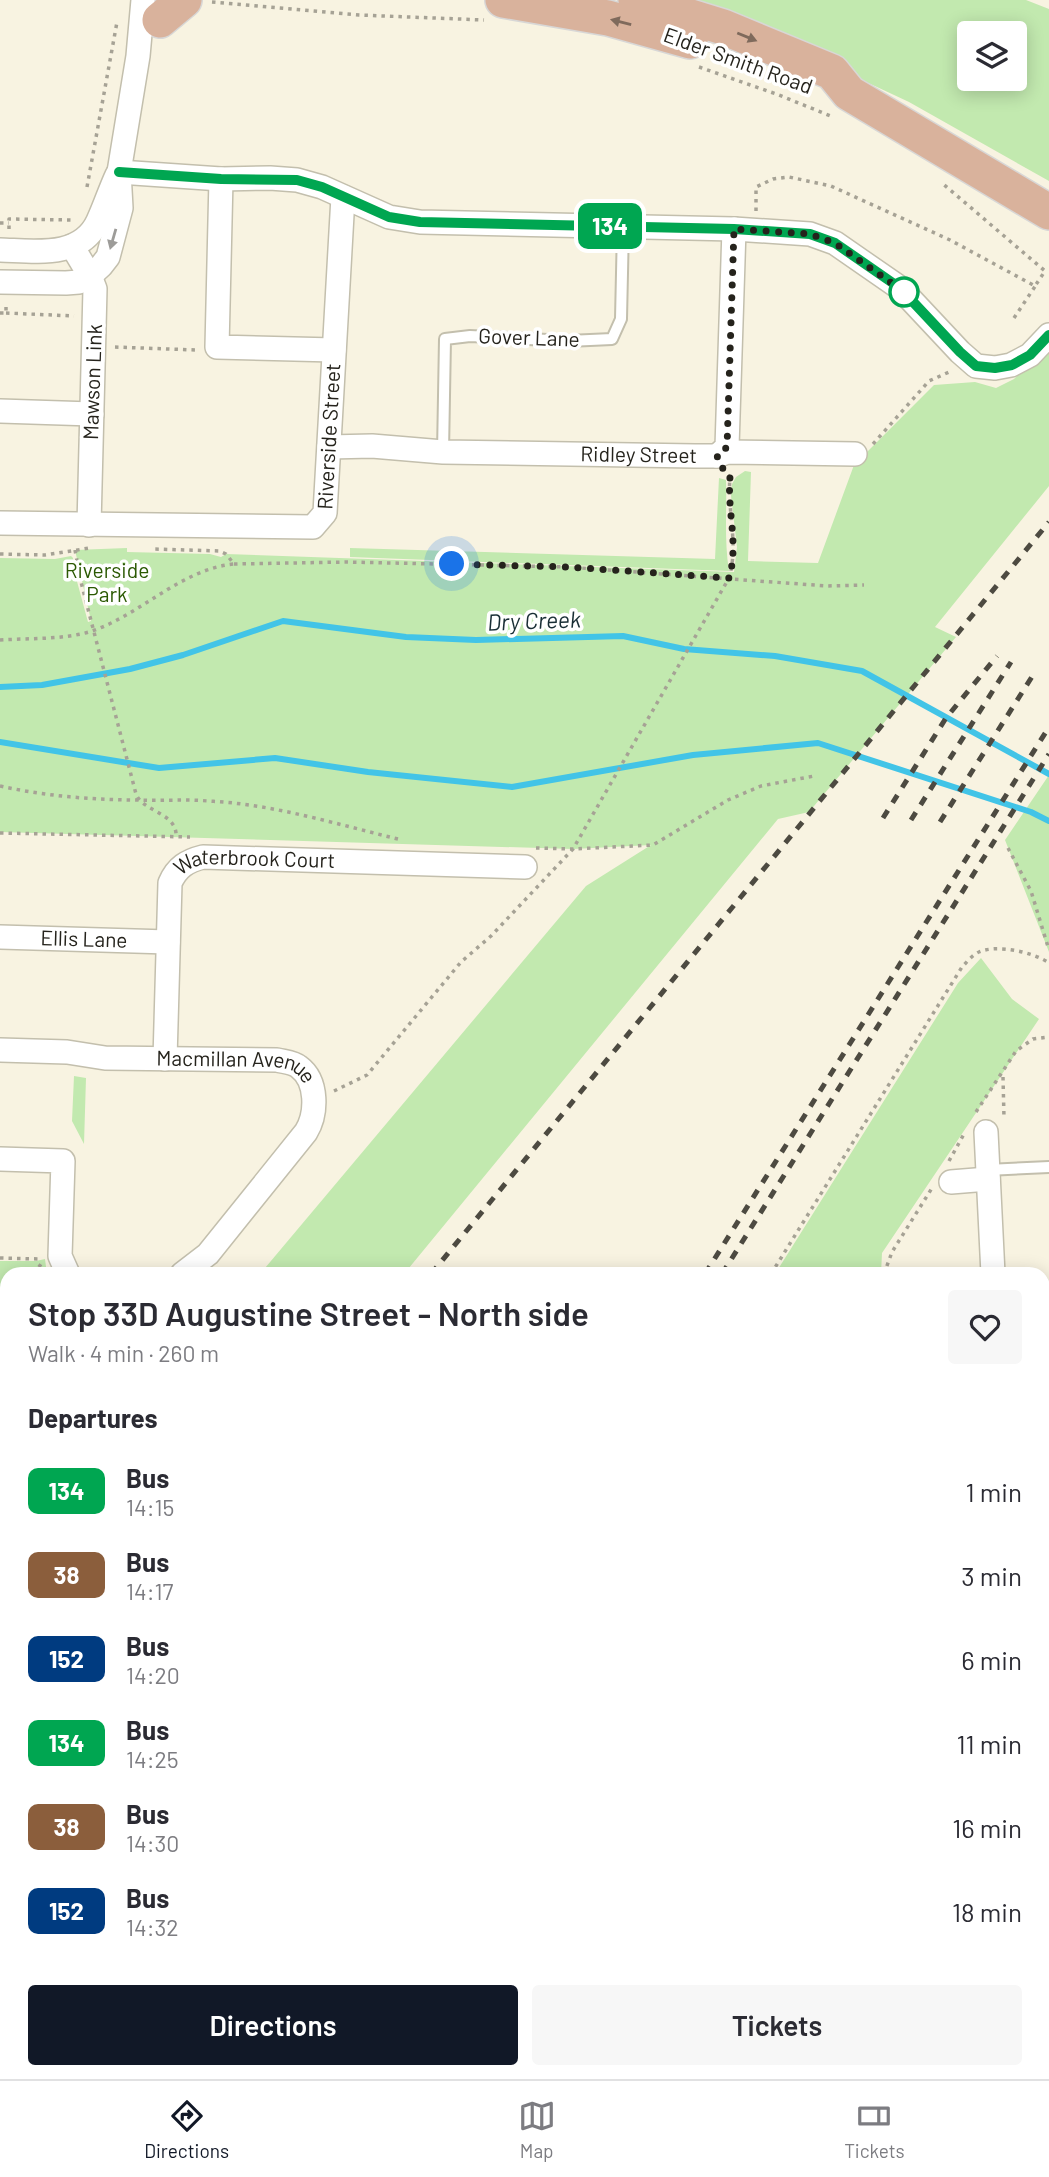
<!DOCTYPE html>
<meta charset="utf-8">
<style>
:root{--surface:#fff;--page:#f7f7f7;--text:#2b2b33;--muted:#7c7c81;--line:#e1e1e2;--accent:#111827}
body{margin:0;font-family:Barlow,sans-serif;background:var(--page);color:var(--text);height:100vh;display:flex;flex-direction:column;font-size:26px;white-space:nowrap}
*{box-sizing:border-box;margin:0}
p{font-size:23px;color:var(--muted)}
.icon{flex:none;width:38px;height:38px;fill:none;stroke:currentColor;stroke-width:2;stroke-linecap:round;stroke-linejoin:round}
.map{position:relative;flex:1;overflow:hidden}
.drawer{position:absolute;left:0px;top:1267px;width:1050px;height:812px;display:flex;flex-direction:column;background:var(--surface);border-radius:21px 21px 0 0;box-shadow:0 4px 18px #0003}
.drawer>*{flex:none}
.badge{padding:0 14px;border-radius:10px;font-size:24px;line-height:46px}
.buttons{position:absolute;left:957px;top:21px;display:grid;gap:14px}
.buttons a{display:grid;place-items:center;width:70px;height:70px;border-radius:7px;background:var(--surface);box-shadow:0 4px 18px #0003;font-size:35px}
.you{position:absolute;width:35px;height:35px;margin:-18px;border:5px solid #fff;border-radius:50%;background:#1a73e8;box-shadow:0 0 0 10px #1a73e833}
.map>.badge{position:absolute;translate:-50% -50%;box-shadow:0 0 0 4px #fff}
h2{padding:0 28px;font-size:26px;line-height:63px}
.round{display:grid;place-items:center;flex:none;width:74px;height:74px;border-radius:7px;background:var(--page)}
.headline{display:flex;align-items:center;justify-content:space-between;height:119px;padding:0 28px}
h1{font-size:33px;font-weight:600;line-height:52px}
.button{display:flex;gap:14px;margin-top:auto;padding:14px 28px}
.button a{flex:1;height:80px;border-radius:7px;background:var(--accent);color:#fff;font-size:28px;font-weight:600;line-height:80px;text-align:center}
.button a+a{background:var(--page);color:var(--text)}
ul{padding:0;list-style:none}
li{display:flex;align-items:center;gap:21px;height:84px;padding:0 28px}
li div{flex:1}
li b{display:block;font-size:26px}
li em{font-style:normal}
li .badge{min-width:77px;font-weight:700;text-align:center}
.tab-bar{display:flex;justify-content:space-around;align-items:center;height:98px;border-top:2px solid var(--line);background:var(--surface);font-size:19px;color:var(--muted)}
.tab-bar a{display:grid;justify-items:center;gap:4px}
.tab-bar .active{color:var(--accent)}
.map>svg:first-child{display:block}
.green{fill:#c2e9af;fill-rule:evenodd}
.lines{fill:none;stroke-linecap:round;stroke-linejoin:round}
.stream{stroke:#42c4e7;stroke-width:6}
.lane-casing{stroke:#c3bfad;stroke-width:14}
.street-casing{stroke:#c3bfad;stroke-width:26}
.primary-casing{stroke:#d8d7d6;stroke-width:38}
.path{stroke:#a6a295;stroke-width:3.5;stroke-dasharray:3.5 5;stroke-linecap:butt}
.lane{stroke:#fff;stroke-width:10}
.street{stroke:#fff;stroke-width:23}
.primary{stroke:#d9b29c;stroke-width:35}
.rail{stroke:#4d4a41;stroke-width:5;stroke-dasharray:9 9;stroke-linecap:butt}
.oneway{fill:#7f6a5c}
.oneway2{fill:#9d9c99}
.line-casing{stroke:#fff;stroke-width:16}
.line{stroke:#00a651;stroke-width:10}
.walk{stroke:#25231c;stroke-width:7;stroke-dasharray:0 12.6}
.stop-dot{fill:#fff;stroke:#00a651;stroke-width:3.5}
.labels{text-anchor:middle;stroke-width:7;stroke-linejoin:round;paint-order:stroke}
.street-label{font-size:21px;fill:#25231c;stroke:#fff}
.park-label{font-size:21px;fill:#2b5903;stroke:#fff}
.water-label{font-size:23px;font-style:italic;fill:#192e35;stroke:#fff}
</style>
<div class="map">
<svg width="1049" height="2079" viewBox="0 0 1049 2079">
<rect width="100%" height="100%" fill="#f8f3e1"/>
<path class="green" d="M 671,0 L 1026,0 L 1049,9 L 1049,181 L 909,102 L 753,29 ZM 970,33 L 1015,33 L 1015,79 L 970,79 Z
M 1049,344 L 1049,486 L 935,627 L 956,637 L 809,812 L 778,819 L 404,1274 L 260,1274 L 586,886 L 651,845 L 573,849 L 0,832 L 0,558 L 55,559 L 71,556 L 73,558 L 75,574 L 88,622 L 91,621 L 75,550 L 127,548 L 127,552 L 210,554 L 221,557 L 226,554 L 734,572 L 737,547 L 731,496 L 732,484 L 736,477 L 745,471 L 751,472 L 748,561 L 818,563 L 854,465 L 934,385 L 975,382 L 996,388 L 1014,379 Z
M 719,478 L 726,480 C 727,511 724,539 729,571 L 350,557 L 350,548 L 715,559 Z
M 1049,775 L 1049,952 L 1005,840 Z
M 981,958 L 1012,999 L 1039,1019 L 882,1253 L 881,1274 L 775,1274 L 958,983 Z
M 74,1076 L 86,1078 L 84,1144 L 72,1121 Z
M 45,1259 L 47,1274 L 7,1274 L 7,1322 L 4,1326 L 0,1323 L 0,1261 L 36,1261 Z
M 7,1576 L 7,1756 L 0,1764 L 0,1584 Z
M 311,2072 L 494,2072 L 485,2079 L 306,2079 Z
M 504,2072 L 535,2072 L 535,2079 L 495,2079 Z"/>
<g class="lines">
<path class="stream" d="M 0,687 L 42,685 L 130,669 L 183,655 L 283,621 L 406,637 L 476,640 L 623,636 L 684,649 L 775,656 L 862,671 L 1049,774
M 0,742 L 159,768 L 275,758 L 368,772 L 512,787 L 693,755 L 818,743 L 1031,812 L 1049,821"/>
<g class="lane-casing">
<path id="lane" d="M 443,452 L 445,339 L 470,336 L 568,341 L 612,339 L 621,319 L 623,227
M 987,1170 L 1049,1167
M 968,2072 L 968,2079"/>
</g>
<g class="street-casing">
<g id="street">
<path d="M 119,172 L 221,179 L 270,178 L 297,180 L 322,187 L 389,217 L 420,222 L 734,229 L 810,234 L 835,243 L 900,288 L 960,352 L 976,366 L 995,368 L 1011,365 L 1030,355 L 1049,335"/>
<path d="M 221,179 L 217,347 L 334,350"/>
<path d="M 72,246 L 90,276 L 95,289 L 89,525"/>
<path d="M 0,250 C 34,251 81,259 98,221 C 105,206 110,190 117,175"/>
<path d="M 0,282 L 66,283 L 79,282 L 90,276 L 101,266 L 108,257 L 121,208 L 119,172 L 138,56 L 143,0"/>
<path d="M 0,411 L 92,414"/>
<path id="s1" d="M 329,447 L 372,446 L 443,452 L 695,456 L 717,456 L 727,452 L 855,454"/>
<path d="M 717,456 L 727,447 L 734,229"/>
<path id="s2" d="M 0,523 L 313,527 L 325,513 L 343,197"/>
<path id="s3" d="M 0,937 L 168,942"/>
<path id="s4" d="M 0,1050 L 67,1052 L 105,1058 L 277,1060 C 285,1062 293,1062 299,1067 C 318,1081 317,1114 306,1132 L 208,1254 L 182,1274"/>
<path id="s5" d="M 165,1059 L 170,883 C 177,867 187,861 203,857 L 525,867"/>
<path d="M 986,1132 L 993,1274"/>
<path d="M 0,1159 L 63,1161 L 60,1256 L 68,1274"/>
<path d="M 951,1182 L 988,1179"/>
<path d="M 1043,1346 L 1049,1346"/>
<path d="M 0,1348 L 7,1340"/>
<path d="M 1043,1464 L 1049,1464"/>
<path d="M 1043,1577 L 1049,1576"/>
<path d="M 1043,1710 L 1049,1710"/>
<path d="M 1043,1825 L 1049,1825"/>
<path d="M 1043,2005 L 1049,2005"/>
<path d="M 667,2072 L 667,2079"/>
<path d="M 870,2072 L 870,2079"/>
</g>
</g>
<g class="primary-casing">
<path id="primary" d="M 503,0 L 608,18 L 690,41
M 636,0 L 723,27 L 832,72 L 849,93 L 1049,212
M 160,20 L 184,0"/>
</g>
<path class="path" d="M 212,2 L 359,15 L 484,20
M 699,67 L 779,95 L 833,117
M 87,187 L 117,22
M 756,211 L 756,187 L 773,179 L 789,177 L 831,186 L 950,240 L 1035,286 L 1045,271 L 942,183
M 0,223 L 9,223
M 9,229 L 9,219 L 72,220
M 0,313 L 6,313 L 6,303
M 6,313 L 74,316
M 1014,318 L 1036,285
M 115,347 L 195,350
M 873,444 L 929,381 L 949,372
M 75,550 L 81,582 L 136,794 C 143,812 178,813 176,837
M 0,554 L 45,555 L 90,548
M 234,564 L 347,562 L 567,567 L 827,586 L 864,585
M 0,640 C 30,638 64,640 92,631 C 142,614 181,569 234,564 L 226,554 L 219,551 L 153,549
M 0,786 C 45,796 93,800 139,800 C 162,801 185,799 208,801 C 274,804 339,825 402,840
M 0,833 L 190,837
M 536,848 L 573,849 L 653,845 L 728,800 L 761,786 L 814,776
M 1008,848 L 1031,891 L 1049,950
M 1003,1077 L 1004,1118
M 334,1091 L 367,1075 L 461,962 L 491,936 L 573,849 L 729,578 C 739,544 727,512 730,477 L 727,474
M 976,1112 L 1016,1051 L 1033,1039 L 1049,1037
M 949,1161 L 964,1134
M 0,1258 L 40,1259
M 34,1274 L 41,1264
M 771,1274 L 962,967 C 967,962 972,955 979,952 C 997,944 1033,952 1049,963
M 884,1274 L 892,1252 L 932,1188
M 0,1317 L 7,1308
M 234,2079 L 239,2072
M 381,2079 L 391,2072
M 499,2079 L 505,2072"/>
<use href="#lane" class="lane"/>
<use href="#street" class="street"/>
<use href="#primary" class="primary"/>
<path class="rail" d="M 883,818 L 946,718 L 997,656
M 911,820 L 1011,662
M 940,822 L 1035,672
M 431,1274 L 1049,522
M 705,1274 L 1049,727
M 722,1274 L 1049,754
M 0,1795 L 7,1787
M 197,2079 L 202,2072
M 214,2079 L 218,2072"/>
</g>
<defs><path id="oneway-solid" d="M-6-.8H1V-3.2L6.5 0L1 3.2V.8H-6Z" transform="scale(1.75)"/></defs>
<g class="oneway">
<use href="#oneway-solid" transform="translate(621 22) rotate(-166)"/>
<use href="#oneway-solid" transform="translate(747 37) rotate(22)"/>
</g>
<use class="oneway2" href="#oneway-solid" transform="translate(113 239) rotate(106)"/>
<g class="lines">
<g class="line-casing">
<path id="line" d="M 119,172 L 221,179 L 297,180 L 322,187 L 389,217 L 420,222 L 734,229 L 810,234 L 835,243 L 900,288 L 960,352 L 976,366 L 995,368 L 1012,365 L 1030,355 L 1049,335"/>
</g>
<use href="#line" class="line"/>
<path class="walk" d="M 452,564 L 568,567 L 729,578 C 739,544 727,512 730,477 L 725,473 L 717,456 L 727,447 L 734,229 L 810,234 L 835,243 L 904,292"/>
</g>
<circle class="stop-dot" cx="904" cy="292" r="14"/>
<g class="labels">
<g class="street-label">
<text transform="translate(738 61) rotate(20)" y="7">Elder Smith Road</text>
<text transform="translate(529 338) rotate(2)" y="7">Gover Lane</text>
<text transform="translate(93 382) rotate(-88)" y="7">Mawson Link</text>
<text dy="7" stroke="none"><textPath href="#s2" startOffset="408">Riverside Street</textPath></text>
<text dy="7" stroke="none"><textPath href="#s1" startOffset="310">Ridley Street</textPath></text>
<text dy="7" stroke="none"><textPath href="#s5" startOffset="271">Waterbrook Court</textPath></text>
<text dy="7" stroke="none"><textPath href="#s3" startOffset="84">Ellis Lane</textPath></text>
<text dy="7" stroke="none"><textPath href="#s4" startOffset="238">Macmillan Avenue</textPath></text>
</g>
<g class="park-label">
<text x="107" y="578">Riverside<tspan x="107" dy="24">Park</tspan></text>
</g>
<g class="water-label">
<text transform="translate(534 621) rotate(-2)" y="8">Dry Creek</text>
</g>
</g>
</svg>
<div class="buttons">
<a><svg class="icon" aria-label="layers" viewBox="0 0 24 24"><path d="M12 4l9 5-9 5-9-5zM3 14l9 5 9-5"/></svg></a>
</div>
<div class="you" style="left:452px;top:564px"></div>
<b class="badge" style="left:610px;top:226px;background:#00a651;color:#fff">134</b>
<section class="drawer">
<div class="headline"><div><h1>Stop 33D Augustine Street - North side</h1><p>Walk · 4 min · 260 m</p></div><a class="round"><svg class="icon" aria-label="heart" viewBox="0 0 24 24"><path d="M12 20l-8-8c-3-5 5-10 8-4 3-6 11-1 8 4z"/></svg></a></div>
<h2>Departures</h2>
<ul>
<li><span class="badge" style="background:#00a651;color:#fff">134</span><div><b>Bus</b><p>14:15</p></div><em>1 min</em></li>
<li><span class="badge" style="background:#8b5e3c;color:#fff">38</span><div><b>Bus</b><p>14:17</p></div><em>3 min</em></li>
<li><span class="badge" style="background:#003b80;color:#fff">152</span><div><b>Bus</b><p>14:20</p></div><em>6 min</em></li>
<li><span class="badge" style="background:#00a651;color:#fff">134</span><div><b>Bus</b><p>14:25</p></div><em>11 min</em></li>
<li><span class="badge" style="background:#8b5e3c;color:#fff">38</span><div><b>Bus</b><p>14:30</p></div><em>16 min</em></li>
<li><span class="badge" style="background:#003b80;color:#fff">152</span><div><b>Bus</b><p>14:32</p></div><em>18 min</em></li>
</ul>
<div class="button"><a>Directions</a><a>Tickets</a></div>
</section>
</div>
<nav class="tab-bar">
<a class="active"><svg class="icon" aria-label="directions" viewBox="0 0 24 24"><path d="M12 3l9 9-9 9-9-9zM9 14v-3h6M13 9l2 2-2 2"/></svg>Directions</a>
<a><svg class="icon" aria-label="map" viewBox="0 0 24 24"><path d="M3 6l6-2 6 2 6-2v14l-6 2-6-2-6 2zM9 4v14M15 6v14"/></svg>Map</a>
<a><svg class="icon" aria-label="tickets" viewBox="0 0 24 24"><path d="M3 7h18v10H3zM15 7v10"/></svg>Tickets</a>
</nav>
